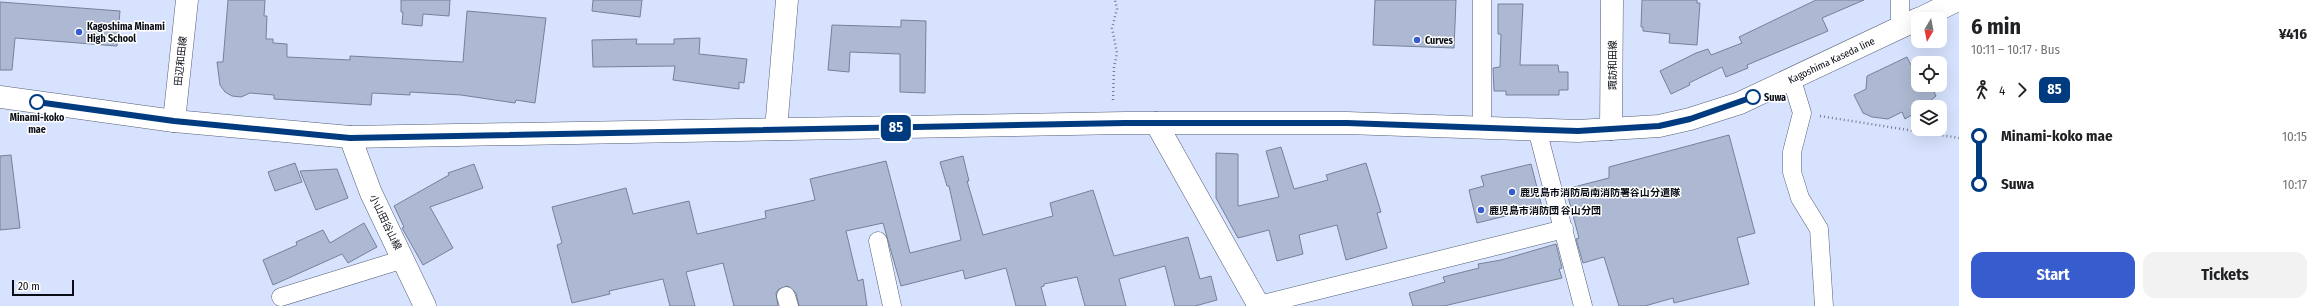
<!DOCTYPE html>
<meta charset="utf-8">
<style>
:root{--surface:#fff;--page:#f2f2f2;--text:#202124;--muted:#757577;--accent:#365ccd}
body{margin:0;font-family:"Fira Sans Condensed","Noto Sans JP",sans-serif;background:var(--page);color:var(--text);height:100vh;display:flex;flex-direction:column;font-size:15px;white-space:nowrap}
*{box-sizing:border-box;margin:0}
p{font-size:13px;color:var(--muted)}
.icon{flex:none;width:22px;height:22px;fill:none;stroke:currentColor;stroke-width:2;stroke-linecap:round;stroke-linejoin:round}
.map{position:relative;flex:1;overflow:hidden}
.details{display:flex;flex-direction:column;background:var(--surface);width:360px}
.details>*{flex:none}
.badge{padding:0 8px;border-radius:6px;font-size:14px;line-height:26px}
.needle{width:26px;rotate:190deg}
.tools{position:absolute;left:1911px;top:12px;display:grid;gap:8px}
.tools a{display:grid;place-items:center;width:36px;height:36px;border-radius:8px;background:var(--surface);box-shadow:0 4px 16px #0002;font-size:20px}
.scale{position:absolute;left:12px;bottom:10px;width:62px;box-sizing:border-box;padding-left:4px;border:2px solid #080c15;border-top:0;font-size:11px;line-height:14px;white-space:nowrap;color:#080c15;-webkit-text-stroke:3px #fff;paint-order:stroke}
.map>.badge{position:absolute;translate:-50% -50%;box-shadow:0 0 0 2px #fff}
.legs{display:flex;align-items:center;gap:6px;height:44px;padding:0 12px;font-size:13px}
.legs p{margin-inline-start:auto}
.overview{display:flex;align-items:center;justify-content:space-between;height:68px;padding:0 12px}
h1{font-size:22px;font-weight:700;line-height:30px}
.button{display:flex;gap:8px;margin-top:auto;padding:8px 12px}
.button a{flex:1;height:46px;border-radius:12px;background:var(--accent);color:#fff;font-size:16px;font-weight:700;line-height:46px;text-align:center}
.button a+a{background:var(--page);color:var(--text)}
ul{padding:0 12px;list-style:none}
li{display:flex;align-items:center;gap:14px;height:48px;font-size:15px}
li i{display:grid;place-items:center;width:6px;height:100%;margin:0 5px;background:currentColor}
li i::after{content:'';width:10px;height:10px;margin:-5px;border:3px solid;border-radius:50%;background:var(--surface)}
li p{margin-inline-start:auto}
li:first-child i{background:linear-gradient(#0000 50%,currentColor 0)}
li:last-child i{background:linear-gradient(currentColor 50%,#0000 0)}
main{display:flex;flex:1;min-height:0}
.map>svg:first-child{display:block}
.building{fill:#adb9d2;stroke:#768199}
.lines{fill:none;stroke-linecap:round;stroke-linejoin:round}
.street-casing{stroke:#545e75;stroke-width:19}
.secondary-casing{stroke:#545e75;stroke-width:23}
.primary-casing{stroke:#545e75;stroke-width:23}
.path{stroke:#747c8f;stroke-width:2.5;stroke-dasharray:1 3;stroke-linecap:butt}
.street{stroke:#fff;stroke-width:18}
.secondary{stroke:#fff;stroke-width:22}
.primary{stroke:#fff;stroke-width:22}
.line-1-casing{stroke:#fff;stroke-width:9}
.line-1{stroke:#003b80;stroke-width:6}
.poi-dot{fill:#365ccd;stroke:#fff;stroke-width:1.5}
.stop-1-dot{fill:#fff;stroke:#003b80;stroke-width:2}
.labels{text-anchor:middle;stroke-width:3;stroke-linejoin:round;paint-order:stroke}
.poi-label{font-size:10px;font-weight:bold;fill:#080c15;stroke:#fff;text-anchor:start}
.street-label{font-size:10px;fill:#080c15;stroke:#fff}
.stop-label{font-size:10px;font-weight:bold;fill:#080c15;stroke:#fff;text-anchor:start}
</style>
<main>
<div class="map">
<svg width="1959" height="306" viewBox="0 0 1959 306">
<rect width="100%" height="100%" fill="#d7e3fe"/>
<path class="building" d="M 228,0 L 265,0 L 264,16 L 267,16 L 266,39 L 273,39 L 273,43 L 287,44 L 287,57 L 350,60 L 350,56 L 463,62 L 467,11 L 546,18 L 535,103 L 516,100 L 515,103 L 461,95 L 410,92 L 410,95 L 372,93 L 371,105 L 274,99 L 274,95 L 250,93 L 241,97 L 232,96 L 225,92 L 220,85 L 217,62 L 223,62 Z
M 401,0 L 450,0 L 449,16 L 423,14 L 422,26 L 402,24 L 403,12 L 401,12 Z
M 593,0 L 642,0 L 640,17 L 592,11 Z
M 1375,0 L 1456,0 L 1454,48 L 1373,45 Z
M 1642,0 L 1697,0 L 1697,3 L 1700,3 L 1697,45 L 1669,43 L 1670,34 L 1643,31 L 1643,27 L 1641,27 Z
M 1816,0 L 1864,0 L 1822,18 L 1828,31 L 1747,65 L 1748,68 L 1726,77 L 1722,67 L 1689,83 L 1690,85 L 1671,94 L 1660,71 L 1696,53 L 1708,49 L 1711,55 L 1742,43 L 1739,37 Z
M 0,2 L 120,11 L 117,46 L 15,38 L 12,70 L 0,70 Z
M 1498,4 L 1523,4 L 1520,65 L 1558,65 L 1559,72 L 1568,72 L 1568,90 L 1559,90 L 1559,95 L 1506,95 L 1506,91 L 1494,91 L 1493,68 L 1500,67 L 1501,34 L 1498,34 Z
M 901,20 L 926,21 L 925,93 L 900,92 L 900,54 L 850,52 L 849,72 L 828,70 L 832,25 L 901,27 Z
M 700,38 L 699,54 L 747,59 L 744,83 L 739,82 L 739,89 L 673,80 L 675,66 L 593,67 L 592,40 L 637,39 L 636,44 L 674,44 L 674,39 Z
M 1907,57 L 1918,79 L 1918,85 L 1931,85 L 1936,96 L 1923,107 L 1918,107 L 1915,113 L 1905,119 L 1902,112 L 1888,119 L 1872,117 L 1863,113 L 1854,95 L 1866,89 L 1867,76 Z
M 1729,135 L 1755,233 L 1737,238 L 1749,284 L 1674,303 L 1673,298 L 1645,306 L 1619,306 L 1604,257 L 1583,263 L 1576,239 L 1579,238 L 1566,189 L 1609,178 L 1609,167 Z
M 1281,147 L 1294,189 L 1328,180 L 1326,175 L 1366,163 L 1381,212 L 1377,213 L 1387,248 L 1346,260 L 1337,225 L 1299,235 L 1303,254 L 1277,261 L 1269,230 L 1238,238 L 1216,198 L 1216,153 L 1238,154 L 1238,206 L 1279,197 L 1266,151 Z
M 11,155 L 20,228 L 0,230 L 0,156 Z
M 963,156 L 969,181 L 967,181 L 983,235 L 1053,216 L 1050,203 L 1093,190 L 1114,256 L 1188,237 L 1200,279 L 1211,276 L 1217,300 L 1195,306 L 1175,306 L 1165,266 L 1119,279 L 1126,306 L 1085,306 L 1077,277 L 1044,284 L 1044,286 L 1041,287 L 1046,306 L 1016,306 L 1006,268 L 965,279 L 963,270 L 901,286 L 883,223 L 846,231 L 858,281 L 863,279 L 867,306 L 799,306 L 796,293 L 788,286 L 779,289 L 776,293 L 778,306 L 734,306 L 723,263 L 686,272 L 695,306 L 670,306 L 663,279 L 609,291 L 610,294 L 572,303 L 557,245 L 562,243 L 552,207 L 626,188 L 633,214 L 689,201 L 697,234 L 766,218 L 765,211 L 815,200 L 810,179 L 886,161 L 910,253 L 961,240 L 949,186 L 947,186 L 940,162 Z
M 295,163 L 302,182 L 275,191 L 268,172 Z
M 474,164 L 483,188 L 430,207 L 453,248 L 423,265 L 402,228 L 404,227 L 394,206 L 449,175 L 448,173 Z
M 1531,164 L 1542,207 L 1477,223 L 1469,190 L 1484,186 L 1481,176 Z
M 337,169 L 348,198 L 316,210 L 300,171 Z
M 364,223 L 377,247 L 348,263 L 342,254 L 273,285 L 263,260 L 297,245 L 296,242 L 323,230 L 330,243 Z
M 1556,244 L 1562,268 L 1559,269 L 1562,278 L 1444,306 L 1413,306 L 1409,293 L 1445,282 L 1443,277 L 1479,268 L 1478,264 L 1501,260 Z"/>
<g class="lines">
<g class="street-casing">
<path id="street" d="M 1900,28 L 1900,0
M 1792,80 L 1802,113 L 1792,152 L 1792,172 L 1800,198 L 1819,229 L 1824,306
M 1482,126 L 1482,0
M 1537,129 L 1583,306
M 878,241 L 892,306
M 786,296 L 789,306
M 281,297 L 404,259
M 1255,306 L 1564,229"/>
</g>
<g class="secondary-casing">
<path id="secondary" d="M 174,121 L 187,0
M 1156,123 L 1259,306
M 776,129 L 787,0
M 1611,129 L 1612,0
M 350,137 L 371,193 L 425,306"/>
</g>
<g class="primary-casing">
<g id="primary">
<path d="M 1919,19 L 1958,0"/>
<path id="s1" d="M 0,97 L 174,121 L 350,137 L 1125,123 L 1347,123 L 1578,131 L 1659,126 L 1690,119 L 1740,103 L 1918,19"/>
</g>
</g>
<path class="path" d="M 1113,100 L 1114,67 L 1117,53 L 1112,28 L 1117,9 L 1115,0
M 1820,116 L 1959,138"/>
<use href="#street" class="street"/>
<use href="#secondary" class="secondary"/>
<use href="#primary" class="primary"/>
</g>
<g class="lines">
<g class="line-1-casing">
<path id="line-1" d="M 37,102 L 174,121 L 350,138 L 1125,123 L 1347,123 L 1578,131 L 1659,126 L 1690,119 L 1753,97"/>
</g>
<use href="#line-1" class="line-1"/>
</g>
<g class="poi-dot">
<circle cx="79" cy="32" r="4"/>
<circle cx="1417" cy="40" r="4"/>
<circle cx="1512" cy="192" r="4"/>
<circle cx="1481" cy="210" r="4"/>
</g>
<g class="stop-1-dot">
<circle cx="1753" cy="97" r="7"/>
<circle cx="37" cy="102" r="7"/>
</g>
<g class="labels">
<g class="poi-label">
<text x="87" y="30">Kagoshima Minami<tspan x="87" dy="12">High School</tspan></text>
<text x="1425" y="44">Curves</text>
<text x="1520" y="196">鹿児島市消防局南消防署谷山分遣隊</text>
<text x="1489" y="214">鹿児島市消防団 谷山分団</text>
</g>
<g class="street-label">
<text transform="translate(180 61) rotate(-84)" y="4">田辺和田線</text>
<text dy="4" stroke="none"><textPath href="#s1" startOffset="1847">Kagoshima Kaseda line</textPath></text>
<text transform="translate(1612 65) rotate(-90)" y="4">諏訪和田線</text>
<text transform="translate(386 222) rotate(64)" y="4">小山田谷山線</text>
</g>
<g class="stop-label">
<text x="1764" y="101">Suwa</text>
<text x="37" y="121" text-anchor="middle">Minami-koko<tspan x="37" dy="12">mae</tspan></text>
</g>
</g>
</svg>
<div class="tools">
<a><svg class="needle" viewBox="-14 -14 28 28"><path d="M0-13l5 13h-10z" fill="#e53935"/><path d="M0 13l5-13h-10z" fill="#757577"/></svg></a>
<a><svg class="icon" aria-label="locate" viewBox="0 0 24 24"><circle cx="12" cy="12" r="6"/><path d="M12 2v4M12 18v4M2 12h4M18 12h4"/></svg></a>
<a><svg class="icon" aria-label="layers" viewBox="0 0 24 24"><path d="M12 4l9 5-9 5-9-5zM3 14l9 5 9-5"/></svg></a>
</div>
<div class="scale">20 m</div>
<b class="badge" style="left:896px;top:128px;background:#003b80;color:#fff">85</b>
</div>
<section class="details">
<div class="overview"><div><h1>6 min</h1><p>10:11 – 10:17 · Bus</p></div><b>¥416</b></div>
<div class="legs"><svg class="icon" aria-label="walk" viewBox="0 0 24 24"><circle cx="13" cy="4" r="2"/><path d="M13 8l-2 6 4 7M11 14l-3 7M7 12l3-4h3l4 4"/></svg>4<svg class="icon" aria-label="forward" viewBox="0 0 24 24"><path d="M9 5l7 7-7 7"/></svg><b class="badge" style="background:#003b80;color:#fff">85</b></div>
<ul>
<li><i style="color:#003b80"></i><b>Minami-koko mae</b><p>10:15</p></li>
<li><i style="color:#003b80"></i><b>Suwa</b><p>10:17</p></li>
</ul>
<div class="button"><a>Start</a><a>Tickets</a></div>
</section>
</main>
